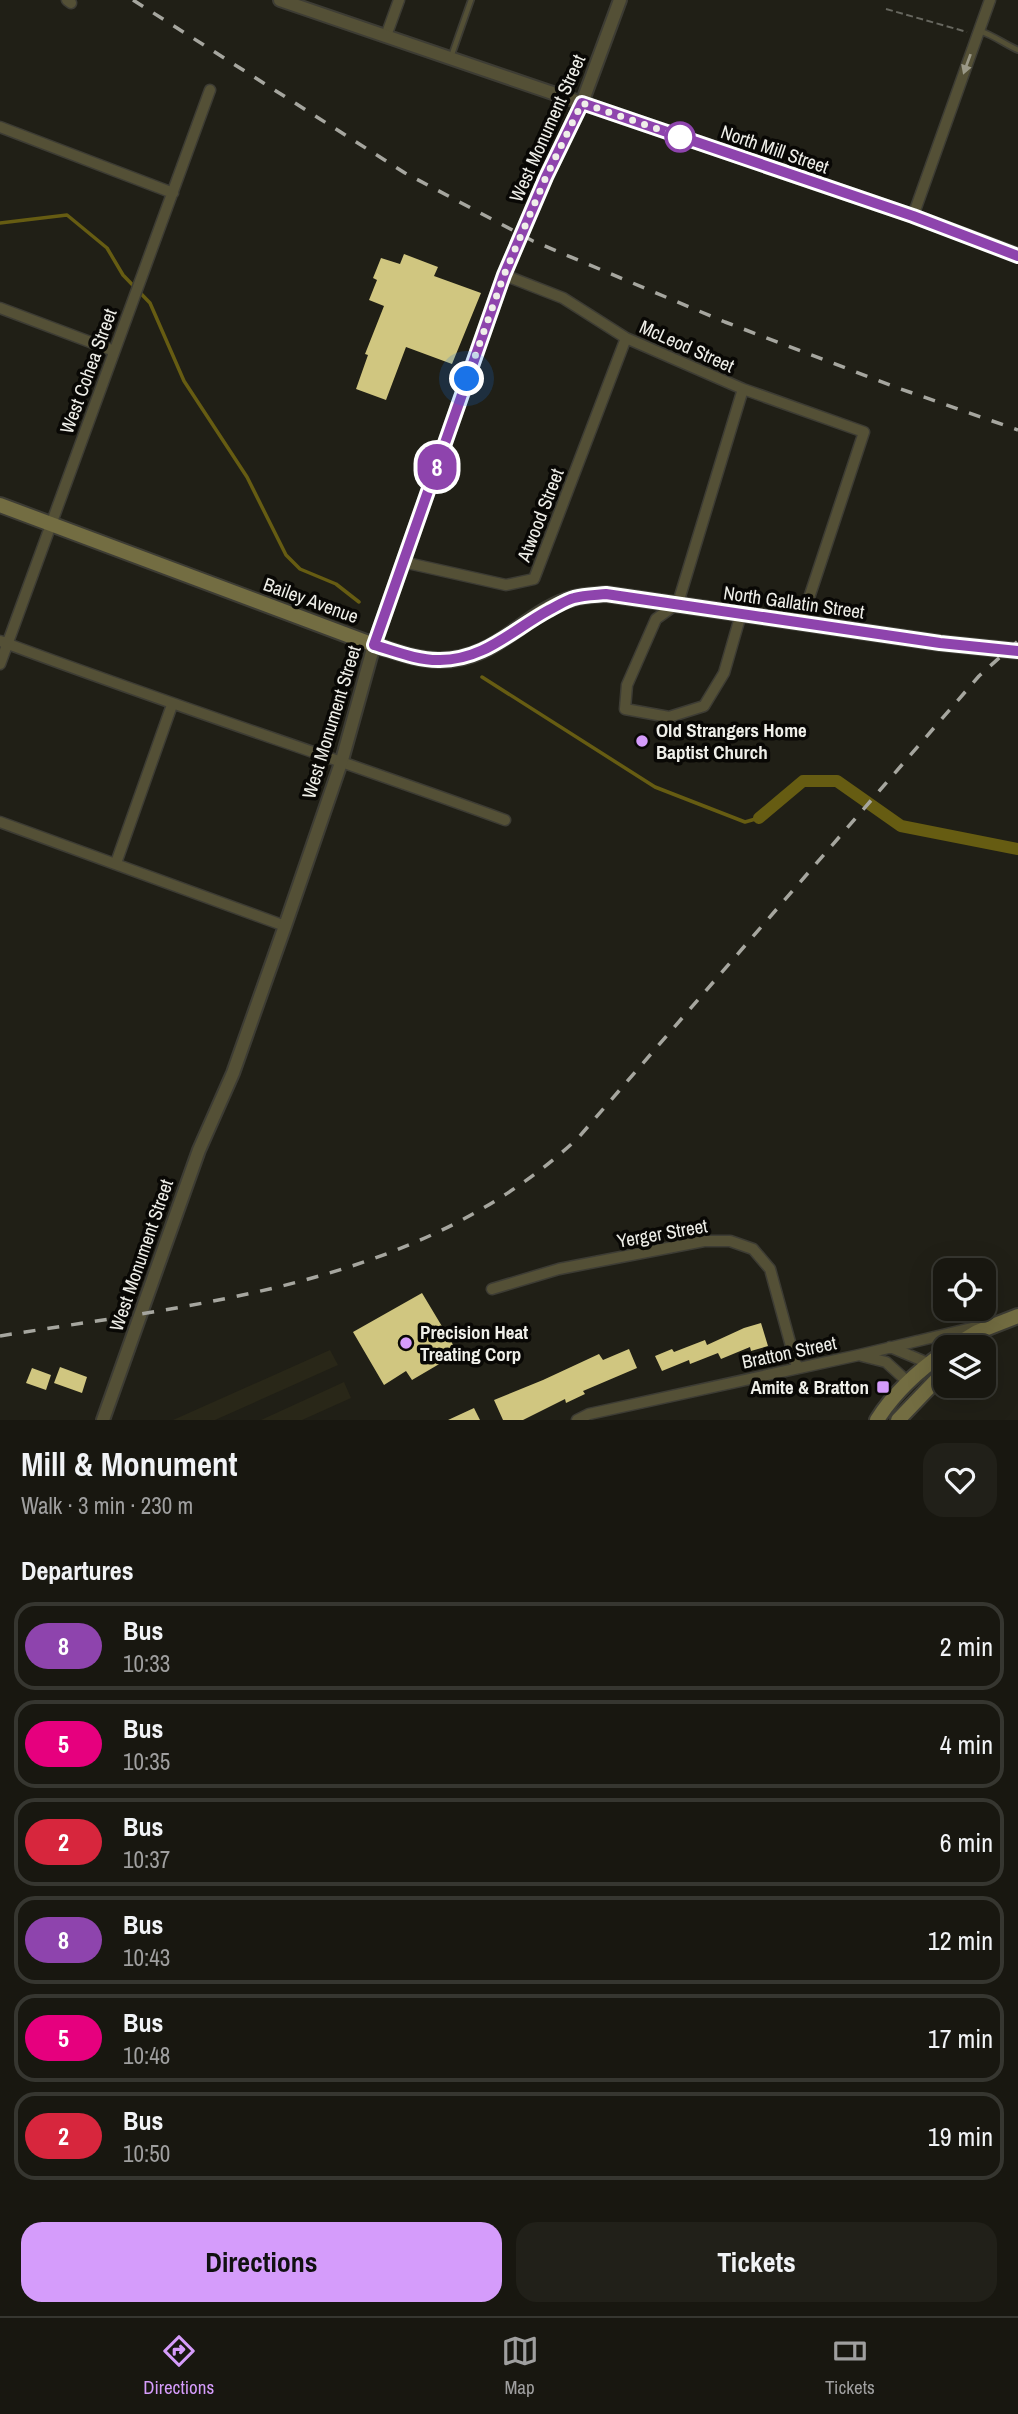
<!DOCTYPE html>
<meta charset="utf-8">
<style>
:root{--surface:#181710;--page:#212019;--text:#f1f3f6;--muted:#9f9f9f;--line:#363630;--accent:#d59cfb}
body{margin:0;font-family:"Archivo Narrow",sans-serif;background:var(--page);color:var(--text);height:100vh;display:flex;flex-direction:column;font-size:26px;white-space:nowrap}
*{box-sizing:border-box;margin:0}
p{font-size:23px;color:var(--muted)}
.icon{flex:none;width:38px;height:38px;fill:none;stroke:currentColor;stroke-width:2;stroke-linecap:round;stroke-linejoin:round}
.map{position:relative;height:1420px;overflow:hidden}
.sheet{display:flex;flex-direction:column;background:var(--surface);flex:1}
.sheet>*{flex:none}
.badge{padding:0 14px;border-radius:23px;font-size:24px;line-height:46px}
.fabs{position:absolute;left:933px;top:1258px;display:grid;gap:14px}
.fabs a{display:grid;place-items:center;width:63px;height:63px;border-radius:14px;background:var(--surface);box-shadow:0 7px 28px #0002,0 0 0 2px var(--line);font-size:35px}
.you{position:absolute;width:35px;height:35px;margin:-18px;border:5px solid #fff;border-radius:50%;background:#1a73e8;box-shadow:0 0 0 10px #1a73e833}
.map>.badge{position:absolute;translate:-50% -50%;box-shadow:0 0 0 4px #fff}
h2{padding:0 21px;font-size:26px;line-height:63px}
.round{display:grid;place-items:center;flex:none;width:74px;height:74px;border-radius:21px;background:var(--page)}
.head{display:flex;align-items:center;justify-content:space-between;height:119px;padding:0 21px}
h1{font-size:33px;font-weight:700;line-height:52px}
.action{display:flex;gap:14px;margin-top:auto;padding:14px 21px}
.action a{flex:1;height:80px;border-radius:21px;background:var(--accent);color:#111;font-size:28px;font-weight:700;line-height:80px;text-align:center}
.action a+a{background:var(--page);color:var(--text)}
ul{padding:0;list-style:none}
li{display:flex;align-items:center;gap:21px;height:88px;margin:0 14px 10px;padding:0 7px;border:4px solid var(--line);border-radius:21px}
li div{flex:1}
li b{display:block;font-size:26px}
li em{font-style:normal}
li .badge{min-width:77px;font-weight:700;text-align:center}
.tab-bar{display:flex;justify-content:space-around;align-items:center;height:98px;border-top:2px solid var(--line);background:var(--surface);font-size:19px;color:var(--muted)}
.tab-bar a{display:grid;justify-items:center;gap:4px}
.tab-bar .on{color:var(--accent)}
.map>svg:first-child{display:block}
.built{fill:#292718}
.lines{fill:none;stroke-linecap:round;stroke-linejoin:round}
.stream{stroke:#665c12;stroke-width:3.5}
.canal{stroke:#665c12;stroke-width:12}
.building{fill:#d0c680}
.service-casing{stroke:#3d3c34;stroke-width:8}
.minor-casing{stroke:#3d3c34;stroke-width:13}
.tertiary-casing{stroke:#3d3c34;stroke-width:16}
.secondary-casing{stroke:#3d3c34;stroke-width:18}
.path{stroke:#67675f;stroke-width:2;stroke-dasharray:7 3.5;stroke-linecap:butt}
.service{stroke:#545036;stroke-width:4.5}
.minor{stroke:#545036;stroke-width:10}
.tertiary{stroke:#545036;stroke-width:12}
.secondary{stroke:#736d42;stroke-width:14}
.rail{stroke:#a6a69f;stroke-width:3.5;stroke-dasharray:12 12;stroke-linecap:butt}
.oneway{fill:#9a9887}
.line-casing{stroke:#fff;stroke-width:16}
.line{stroke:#8e44ad;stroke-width:10}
.walk{stroke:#efefe9;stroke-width:7;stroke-dasharray:0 12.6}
.stop-dot{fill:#fff;stroke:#8e44ad;stroke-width:3.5}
.poi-dot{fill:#d59cfb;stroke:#090805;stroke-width:2.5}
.labels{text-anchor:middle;stroke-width:7;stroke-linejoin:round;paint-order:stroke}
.street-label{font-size:19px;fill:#efefe9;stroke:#090805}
.poi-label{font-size:19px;font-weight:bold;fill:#efefe9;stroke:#090805;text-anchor:start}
</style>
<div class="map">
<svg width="1018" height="1420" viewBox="0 0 1018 1420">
<rect width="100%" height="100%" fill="#201f16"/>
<path class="built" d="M 330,1350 L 338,1365 L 215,1420 L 173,1420 Z
M 344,1382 L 351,1398 L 302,1420 L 261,1420 Z"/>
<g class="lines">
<path class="stream" d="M 0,223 L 67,215 L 107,248 L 123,275 L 150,303 L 184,381 L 247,477 L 286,555 L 300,569 L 336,584 L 359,602
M 482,677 L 655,787 L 745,822 L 759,818"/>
<path class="canal" d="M 759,818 L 803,781 L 837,781 L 901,826 L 1018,849"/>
</g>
<path class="building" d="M 404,254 L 438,267 L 434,276 L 481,293 L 452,364 L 406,347 L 386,400 L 356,389 L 368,355 L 365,354 L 384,306 L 369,300 L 377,280 L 373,278 L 381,258 L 400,264 Z
M 422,1293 L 458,1353 L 412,1380 L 406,1371 L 384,1385 L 353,1332 Z
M 761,1323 L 768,1346 L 751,1351 L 750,1347 L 721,1359 L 718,1353 L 690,1364 L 689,1360 L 662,1371 L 655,1356 L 672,1349 L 674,1352 L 705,1340 L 707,1345 L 744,1328 Z
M 629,1349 L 637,1368 L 583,1391 L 585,1394 L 566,1403 L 565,1399 L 523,1420 L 503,1420 L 494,1400 L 543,1380 L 599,1354 L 603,1360 Z
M 60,1367 L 87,1377 L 82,1393 L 54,1383 Z
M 32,1368 L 51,1375 L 46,1390 L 26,1383 Z
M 474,1408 L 480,1420 L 448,1420 Z"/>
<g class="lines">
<g class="service-casing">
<path id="service" d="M 980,31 C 995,36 1004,44 1018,50
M 451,57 L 471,0"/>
</g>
<g class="minor-casing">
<path id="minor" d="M 67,0 L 71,3
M 386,36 L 399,0
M 0,127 L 173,193
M 913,216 L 990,0
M 504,275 L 563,298 L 626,338 L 743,389 L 864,432 L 801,622
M 0,308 L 114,351
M 403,562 L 506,585 L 534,579 L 626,338
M 741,614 L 724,673 L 704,706 L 669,717 L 625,709 L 627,685 L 656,619 L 678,603 L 743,389
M 0,641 C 168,704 338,759 505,820
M 0,664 L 210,90
M 0,822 L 285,926
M 116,863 L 172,705
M 492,1289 L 559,1269 L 704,1241 L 730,1241 L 753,1249 L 770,1269 L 797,1368
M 890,1347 L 928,1363
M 862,1356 L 886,1362 L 909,1383
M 577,1420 L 589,1414 L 859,1355 L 980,1326"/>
</g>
<g class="tertiary-casing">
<path id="tertiary" d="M 280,0 L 913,216 L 1018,255
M 103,1420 L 199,1150 L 233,1073 L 285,926 L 342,760 L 374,645 L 504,275 L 546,177 L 582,103 L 620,0"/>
</g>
<g class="secondary-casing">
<path id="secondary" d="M 0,505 L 374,645 C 395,651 416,660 438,660 C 498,661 523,612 574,598 C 584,595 596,595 606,594 L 940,643 L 1018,651
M 951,1348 L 977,1332 L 1018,1316
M 877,1420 C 894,1393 919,1370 945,1352
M 898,1420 L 945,1371"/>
</g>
<path class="path" d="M 886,9 L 967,32"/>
<use href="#service" class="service"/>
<use href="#minor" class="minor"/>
<use href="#tertiary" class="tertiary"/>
<use href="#secondary" class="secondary"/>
<path class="rail" d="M 133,0 L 405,173 L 533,241 L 725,322 L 898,388 L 1018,430
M 0,1336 C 203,1303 420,1285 578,1138 L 979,676 L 1018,641"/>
</g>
<defs><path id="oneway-solid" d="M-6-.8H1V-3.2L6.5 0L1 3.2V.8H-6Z" transform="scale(1.75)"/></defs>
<use class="oneway" href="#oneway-solid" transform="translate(967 64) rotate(110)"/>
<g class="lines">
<g class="line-casing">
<path id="line" d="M 1018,256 L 913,216 L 582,103 L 546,177 L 504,275 L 374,645 C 395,651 416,660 438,660 C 483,661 512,630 549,610 C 557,606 566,600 574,598 C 584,595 596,595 606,594 L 940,643 L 1018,651"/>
</g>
<use href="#line" class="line"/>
<path class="walk" d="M 467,379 L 504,275 L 546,177 L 582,103 L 684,138 L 680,137"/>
</g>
<circle class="stop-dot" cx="680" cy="137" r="14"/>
<g class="poi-dot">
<circle cx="642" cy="741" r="7"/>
<circle cx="406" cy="1343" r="7"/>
<rect x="876" y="1380" width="14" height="14" rx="3.5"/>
</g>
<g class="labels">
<g class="street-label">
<text transform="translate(547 128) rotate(-66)" y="7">West Monument Street</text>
<text transform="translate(775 149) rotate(19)" y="7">North Mill Street</text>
<text transform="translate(687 346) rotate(24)" y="7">McLeod Street</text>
<text transform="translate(88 371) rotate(-70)" y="7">West Cohea Street</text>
<text transform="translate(540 515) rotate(-69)" y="7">Atwood Street</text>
<text transform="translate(311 600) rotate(20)" y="7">Bailey Avenue</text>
<text transform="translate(794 602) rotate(8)" y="7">North Gallatin Street</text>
<text transform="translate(331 722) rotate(-73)" y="7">West Monument Street</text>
<text transform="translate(662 1233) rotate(-10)" y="7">Yerger Street</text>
<text transform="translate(141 1255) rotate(-71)" y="7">West Monument Street</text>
<text transform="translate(789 1352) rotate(-12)" y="7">Bratton Street</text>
</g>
<g class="poi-label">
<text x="656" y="737">Old Strangers Home<tspan x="656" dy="22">Baptist Church</tspan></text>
<text x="420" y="1339">Precision Heat<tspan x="420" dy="22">Treating Corp</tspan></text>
<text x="869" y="1394" text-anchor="end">Amite &amp; Bratton</text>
</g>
</g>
</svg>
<div class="fabs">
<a><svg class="icon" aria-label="locate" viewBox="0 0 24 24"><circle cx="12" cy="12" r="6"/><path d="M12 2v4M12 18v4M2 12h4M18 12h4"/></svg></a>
<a><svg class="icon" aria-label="layers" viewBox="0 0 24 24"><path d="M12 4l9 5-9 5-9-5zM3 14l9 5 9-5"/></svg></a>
</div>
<div class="you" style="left:467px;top:379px"></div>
<b class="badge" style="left:437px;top:467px;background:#8e44ad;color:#fff">8</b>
</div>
<section class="sheet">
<div class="head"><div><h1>Mill &amp; Monument</h1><p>Walk · 3 min · 230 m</p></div><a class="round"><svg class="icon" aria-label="heart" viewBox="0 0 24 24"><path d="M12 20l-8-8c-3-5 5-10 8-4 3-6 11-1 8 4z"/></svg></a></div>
<h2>Departures</h2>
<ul>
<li><span class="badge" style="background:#8e44ad;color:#fff">8</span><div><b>Bus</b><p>10:33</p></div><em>2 min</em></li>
<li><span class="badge" style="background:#e6007e;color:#fff">5</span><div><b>Bus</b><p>10:35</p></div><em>4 min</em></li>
<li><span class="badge" style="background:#d7263d;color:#fff">2</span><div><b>Bus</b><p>10:37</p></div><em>6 min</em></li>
<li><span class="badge" style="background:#8e44ad;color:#fff">8</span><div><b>Bus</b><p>10:43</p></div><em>12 min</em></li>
<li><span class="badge" style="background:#e6007e;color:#fff">5</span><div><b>Bus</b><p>10:48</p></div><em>17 min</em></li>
<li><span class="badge" style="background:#d7263d;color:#fff">2</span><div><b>Bus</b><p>10:50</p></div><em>19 min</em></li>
</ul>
<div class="action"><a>Directions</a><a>Tickets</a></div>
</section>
<nav class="tab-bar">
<a class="on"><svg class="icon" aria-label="directions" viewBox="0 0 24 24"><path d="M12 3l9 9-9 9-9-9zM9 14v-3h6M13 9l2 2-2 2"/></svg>Directions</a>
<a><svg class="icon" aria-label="map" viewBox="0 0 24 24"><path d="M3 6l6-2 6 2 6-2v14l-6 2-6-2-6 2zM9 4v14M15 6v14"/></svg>Map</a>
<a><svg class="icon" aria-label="tickets" viewBox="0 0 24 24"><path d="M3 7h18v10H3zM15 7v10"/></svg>Tickets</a>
</nav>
